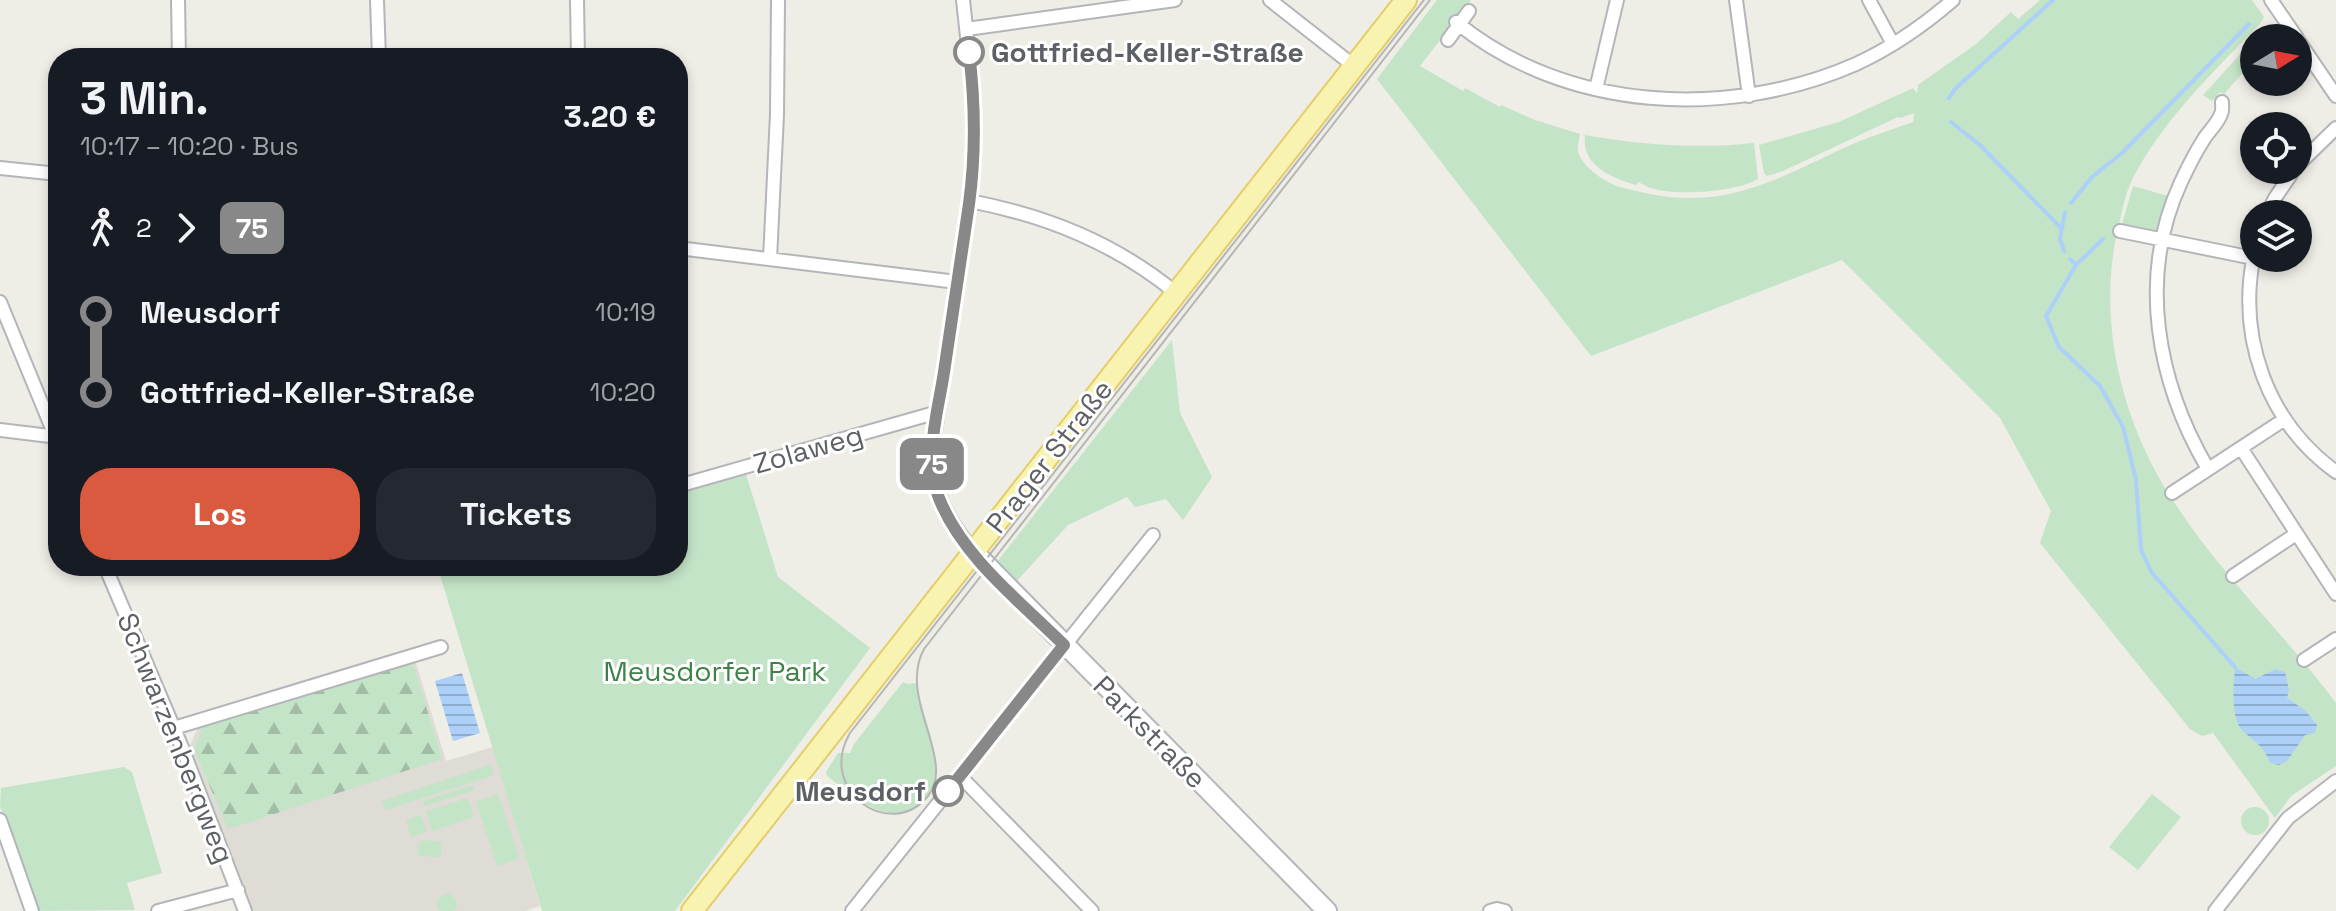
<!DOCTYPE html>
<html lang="de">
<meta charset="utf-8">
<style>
:root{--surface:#171b24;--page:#242831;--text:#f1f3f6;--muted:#9ea1a6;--accent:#da5a40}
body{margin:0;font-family:"Space Grotesk",sans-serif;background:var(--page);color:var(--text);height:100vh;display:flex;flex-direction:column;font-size:30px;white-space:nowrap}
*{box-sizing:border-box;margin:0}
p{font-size:26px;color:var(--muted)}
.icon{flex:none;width:44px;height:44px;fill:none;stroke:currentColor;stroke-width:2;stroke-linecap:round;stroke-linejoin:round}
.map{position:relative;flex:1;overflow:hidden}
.sheet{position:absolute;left:48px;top:48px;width:640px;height:528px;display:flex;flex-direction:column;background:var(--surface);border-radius:32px;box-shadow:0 4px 12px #0003}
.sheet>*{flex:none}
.badge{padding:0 16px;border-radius:12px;font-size:28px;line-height:52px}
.needle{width:52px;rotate:80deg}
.tools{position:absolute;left:2240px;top:24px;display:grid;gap:16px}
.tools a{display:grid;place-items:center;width:72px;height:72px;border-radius:50%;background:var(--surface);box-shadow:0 4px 12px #0003;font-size:40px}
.map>.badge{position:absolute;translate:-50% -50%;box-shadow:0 0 0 4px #fff}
.legs{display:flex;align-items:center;gap:12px;height:88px;padding:0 32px;font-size:26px}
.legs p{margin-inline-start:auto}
.headline{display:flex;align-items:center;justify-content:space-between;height:136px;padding:0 32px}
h1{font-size:44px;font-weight:700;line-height:60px}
.button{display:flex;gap:16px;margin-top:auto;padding:16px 32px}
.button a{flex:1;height:92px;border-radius:32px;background:var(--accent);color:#fff;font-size:32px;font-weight:700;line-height:92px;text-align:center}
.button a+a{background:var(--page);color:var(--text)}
ul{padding:0 32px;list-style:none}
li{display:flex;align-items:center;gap:28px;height:80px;font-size:30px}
li i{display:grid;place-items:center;width:12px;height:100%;margin:0 10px;background:currentColor}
li i::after{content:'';width:20px;height:20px;margin:-10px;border:6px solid;border-radius:50%;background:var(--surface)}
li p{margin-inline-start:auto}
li:first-child i{background:linear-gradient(#0000 50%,currentColor 0)}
li:last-child i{background:linear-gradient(currentColor 50%,#0000 0)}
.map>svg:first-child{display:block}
.education{fill:#dedcd4}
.green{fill:#c4e4c7}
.forest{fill:url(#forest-firs)}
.water{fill:url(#water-rules)}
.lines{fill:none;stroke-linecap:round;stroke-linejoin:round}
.stream{stroke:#acd0f8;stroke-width:4}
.street-casing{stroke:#b3b5b9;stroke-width:16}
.secondary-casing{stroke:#b4b7bc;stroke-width:22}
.primary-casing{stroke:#e5ce68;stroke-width:24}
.street{stroke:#fff;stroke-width:12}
.secondary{stroke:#fff;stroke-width:18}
.primary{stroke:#f8f3b1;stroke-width:20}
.tram{stroke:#b5b6b6;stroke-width:2}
.line-1-casing{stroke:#fff;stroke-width:18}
.line-1{stroke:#888;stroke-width:12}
.stop-1-dot{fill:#fff;stroke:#888;stroke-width:4}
.labels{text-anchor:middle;stroke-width:6;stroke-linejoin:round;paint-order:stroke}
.stop-label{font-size:28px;font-weight:bold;fill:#5d6065;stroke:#fff;text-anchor:start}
.street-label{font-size:28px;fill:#5d6065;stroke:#fff}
.park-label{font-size:28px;fill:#3d8347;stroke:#fff}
</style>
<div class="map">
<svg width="2336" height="911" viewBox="0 0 2336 911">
<defs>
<pattern id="forest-firs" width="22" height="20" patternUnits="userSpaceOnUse" patternTransform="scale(2)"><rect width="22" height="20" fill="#c4e4c7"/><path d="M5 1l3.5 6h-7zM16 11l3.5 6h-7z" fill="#a2bca5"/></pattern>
<pattern id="water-rules" width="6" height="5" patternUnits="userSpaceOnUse" patternTransform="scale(2)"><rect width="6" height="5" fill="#acd0f8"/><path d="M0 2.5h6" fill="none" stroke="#8faccc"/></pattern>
</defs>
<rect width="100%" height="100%" fill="#eeede6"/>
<path class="education" d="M 415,660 L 446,761 L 493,747 L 540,906 L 525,911 L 251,911 L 223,835 L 188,750 L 198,727 Z"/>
<path class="green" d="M 1437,0 L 1471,0 L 1420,66 L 1463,91 L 1465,88 L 1500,107 L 1501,105 L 1535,120 L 1580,134 C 1579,139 1577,148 1578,152 C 1583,168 1606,183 1620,187 C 1643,193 1669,199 1693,198 C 1752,198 1802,166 1855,143 C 1874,135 1894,129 1913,122 L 1914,113 L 1900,118 L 1898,117 L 1783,171 L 1767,176 L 1764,173 L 1759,145 L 1839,122 L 1913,88 L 1917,93 L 1918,85 L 1976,44 L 2011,12 L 2018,19 L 2040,0 L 2252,0 L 2264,17 L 2259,25 C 2213,72 2162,121 2132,180 C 2126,192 2123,207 2120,220 C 2095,315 2120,419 2172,499 C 2219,573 2284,633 2336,703 L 2336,766 L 2291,796 L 2275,818 L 2213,733 L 2202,736 L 2190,729 L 2040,543 L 2051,511 L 2000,418 L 1842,260 L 1591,356 L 1377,79 Z
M 2254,39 L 2254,60 L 2224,94 L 2220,92 L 2212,101 L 2203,95 Z
M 1585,135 C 1642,145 1696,149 1754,143 L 1758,179 C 1738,192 1671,197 1648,187 C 1644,185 1641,183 1638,182 L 1636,185 C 1612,178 1581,166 1585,135 Z
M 2133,186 L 2175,198 L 2163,239 L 2120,231 Z
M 1172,340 L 1180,413 L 1212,477 L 1183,520 L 1166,499 L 1135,507 L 1127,497 L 1068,525 L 1016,582 L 996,563 Z
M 744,468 L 778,577 L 870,648 L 675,911 L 542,911 L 440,575 L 494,566 L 678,566 L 678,486 Z
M 903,682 L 907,684 L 916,683 C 921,710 935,739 936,767 C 937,780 933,792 924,800 C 890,832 854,797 827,776 L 826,772 L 838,753 L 850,753 L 854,744 Z
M 490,765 L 494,775 L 386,810 L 382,801 Z
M 124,767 L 132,772 L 162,873 L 127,883 L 135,910 L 37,911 L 0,806 L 1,788 Z
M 473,785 L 475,790 L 424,806 L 423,801 Z
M 498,794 L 519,858 L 497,866 L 476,802 Z
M 2152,794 L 2181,817 L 2138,870 L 2109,847 Z
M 468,798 L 474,817 L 432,831 L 426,811 Z
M2241 821a14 14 0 1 1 28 0a14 14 0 1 1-28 0Z
M 421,815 L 427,832 L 411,837 L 406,820 Z
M 421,840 L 441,842 L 441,857 L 420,856 L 417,852 Z
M437 904a10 10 0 1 1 20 0a10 10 0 1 1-20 0Z"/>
<path class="forest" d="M 413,663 L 442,759 L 228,829 L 194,749 L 203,727 Z"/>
<path class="water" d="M 2235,667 L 2255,679 L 2276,669 L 2285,672 L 2289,690 L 2287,698 L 2306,711 L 2317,725 L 2315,733 L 2305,735 L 2287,761 L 2279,765 L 2270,763 C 2263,744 2255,743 2242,730 C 2230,717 2234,684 2235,667 Z
M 462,673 L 480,733 L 453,741 L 435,681 Z"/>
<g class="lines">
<path class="stream" d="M 1949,98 L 1956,88 L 2053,0
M 1951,122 L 1980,145 L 2062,229
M 2071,203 L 2092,177 L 2122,153 L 2249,24
M 2103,239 L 2076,265 L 2046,316 L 2059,347 L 2100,386 L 2123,427 L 2136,480 L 2141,550 L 2152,573 L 2235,667
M 2064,251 L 2060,239 L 2065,212
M 2070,259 L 2076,265"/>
<g class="street-casing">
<path id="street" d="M 178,0 L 179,58
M 377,0 L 379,58
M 577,0 L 578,58
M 963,0 L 974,101 L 974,150 L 970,201 L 933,444 C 931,491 945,516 974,552
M 1270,0 L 1354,66
M 1736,0 L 1749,96
M 1869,0 L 1893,44
M 2271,0 L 2297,38
M 1456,22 C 1566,112 1729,120 1856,64 C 1891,48 1924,25 1953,0
M 967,29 L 1175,0
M 1448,40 L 1469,11
M 2298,40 L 2336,96
M 1596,89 L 1617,0
M 2298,165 L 2336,128
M 0,168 L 58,174
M 970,201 C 1047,216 1115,243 1176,293
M 2267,214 L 2275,198 L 2294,170
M 2120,231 L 2253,258
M 678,248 L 957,282
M 2254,255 C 2237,337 2267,422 2336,472
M 770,259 L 777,114 L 778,0
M 0,302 L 58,443
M 0,430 L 58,437
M 2241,448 L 2336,594
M 2208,469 C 2157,382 2137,277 2181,182 C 2188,167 2195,153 2204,139 C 2209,131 2218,123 2221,114 C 2223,110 2222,106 2222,102
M 678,486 L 938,412
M 2172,493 L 2285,419
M 105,566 L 181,745 L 245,911
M 2233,576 L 2296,534
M 2304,660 L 2336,639
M 174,728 L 441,647
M 961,777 L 1092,911
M 0,820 L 32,911
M 158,911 L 238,890
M 852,911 L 1153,535
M 1490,911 L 1497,909 L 1505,911
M 2215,911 L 2288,818 L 2336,781"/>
</g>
<g class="secondary-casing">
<path id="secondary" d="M 974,552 L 1327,911"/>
</g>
<g class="primary-casing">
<path id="primary" d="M 692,911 L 1406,0"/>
</g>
<use href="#street" class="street"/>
<use href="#secondary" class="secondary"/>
<use href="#primary" class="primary"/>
<path class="tram" d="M 1424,0 L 850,733 C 816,791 891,842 928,796 C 957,760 897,698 924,649 L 1430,0"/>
</g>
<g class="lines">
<g class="line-1-casing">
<path id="line-1" d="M 948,791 L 1064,645 C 1021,602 962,557 939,498 C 923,459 938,412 944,372 C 952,316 961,260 969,204 C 976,153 975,102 969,52"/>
</g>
<use href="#line-1" class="line-1"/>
</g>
<g class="stop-1-dot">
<circle cx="969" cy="52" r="14"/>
<circle cx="948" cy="791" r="14"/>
</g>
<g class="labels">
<g class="stop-label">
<text x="991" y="62">Gottfried-Keller-Straße</text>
<text x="926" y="801" text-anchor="end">Meusdorf</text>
</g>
<g class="street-label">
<text transform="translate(808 449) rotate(-16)" y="10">Zolaweg</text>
<text transform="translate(1049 456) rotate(-52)" y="10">Prager Straße</text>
<text transform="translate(1150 732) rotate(45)" y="10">Parkstraße</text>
<text transform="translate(176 738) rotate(68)" y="10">Schwarzenbergweg</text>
</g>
<g class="park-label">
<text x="715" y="681">Meusdorfer Park</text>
</g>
</g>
</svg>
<div class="tools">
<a><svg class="needle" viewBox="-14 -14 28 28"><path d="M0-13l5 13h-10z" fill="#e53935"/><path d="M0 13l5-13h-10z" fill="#9ea1a6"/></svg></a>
<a><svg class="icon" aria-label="locate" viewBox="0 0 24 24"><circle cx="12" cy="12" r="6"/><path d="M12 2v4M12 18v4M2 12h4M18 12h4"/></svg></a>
<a><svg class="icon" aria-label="layers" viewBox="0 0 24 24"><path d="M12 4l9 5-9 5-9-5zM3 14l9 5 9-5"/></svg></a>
</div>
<b class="badge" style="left:932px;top:464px;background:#888;color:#fff">75</b>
<section class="sheet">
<div class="headline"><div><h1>3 Min.</h1><p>10:17 – 10:20 · Bus</p></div><b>3.20 €</b></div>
<div class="legs"><svg class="icon" aria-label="walk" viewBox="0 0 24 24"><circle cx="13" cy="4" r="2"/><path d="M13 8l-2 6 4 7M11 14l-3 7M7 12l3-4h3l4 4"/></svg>2<svg class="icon" aria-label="forward" viewBox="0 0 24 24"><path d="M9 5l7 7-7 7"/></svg><b class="badge" style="background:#888;color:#fff">75</b></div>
<ul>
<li><i style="color:#888"></i><b>Meusdorf</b><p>10:19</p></li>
<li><i style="color:#888"></i><b>Gottfried-Keller-Straße</b><p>10:20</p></li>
</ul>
<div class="button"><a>Los</a><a>Tickets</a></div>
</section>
</div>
